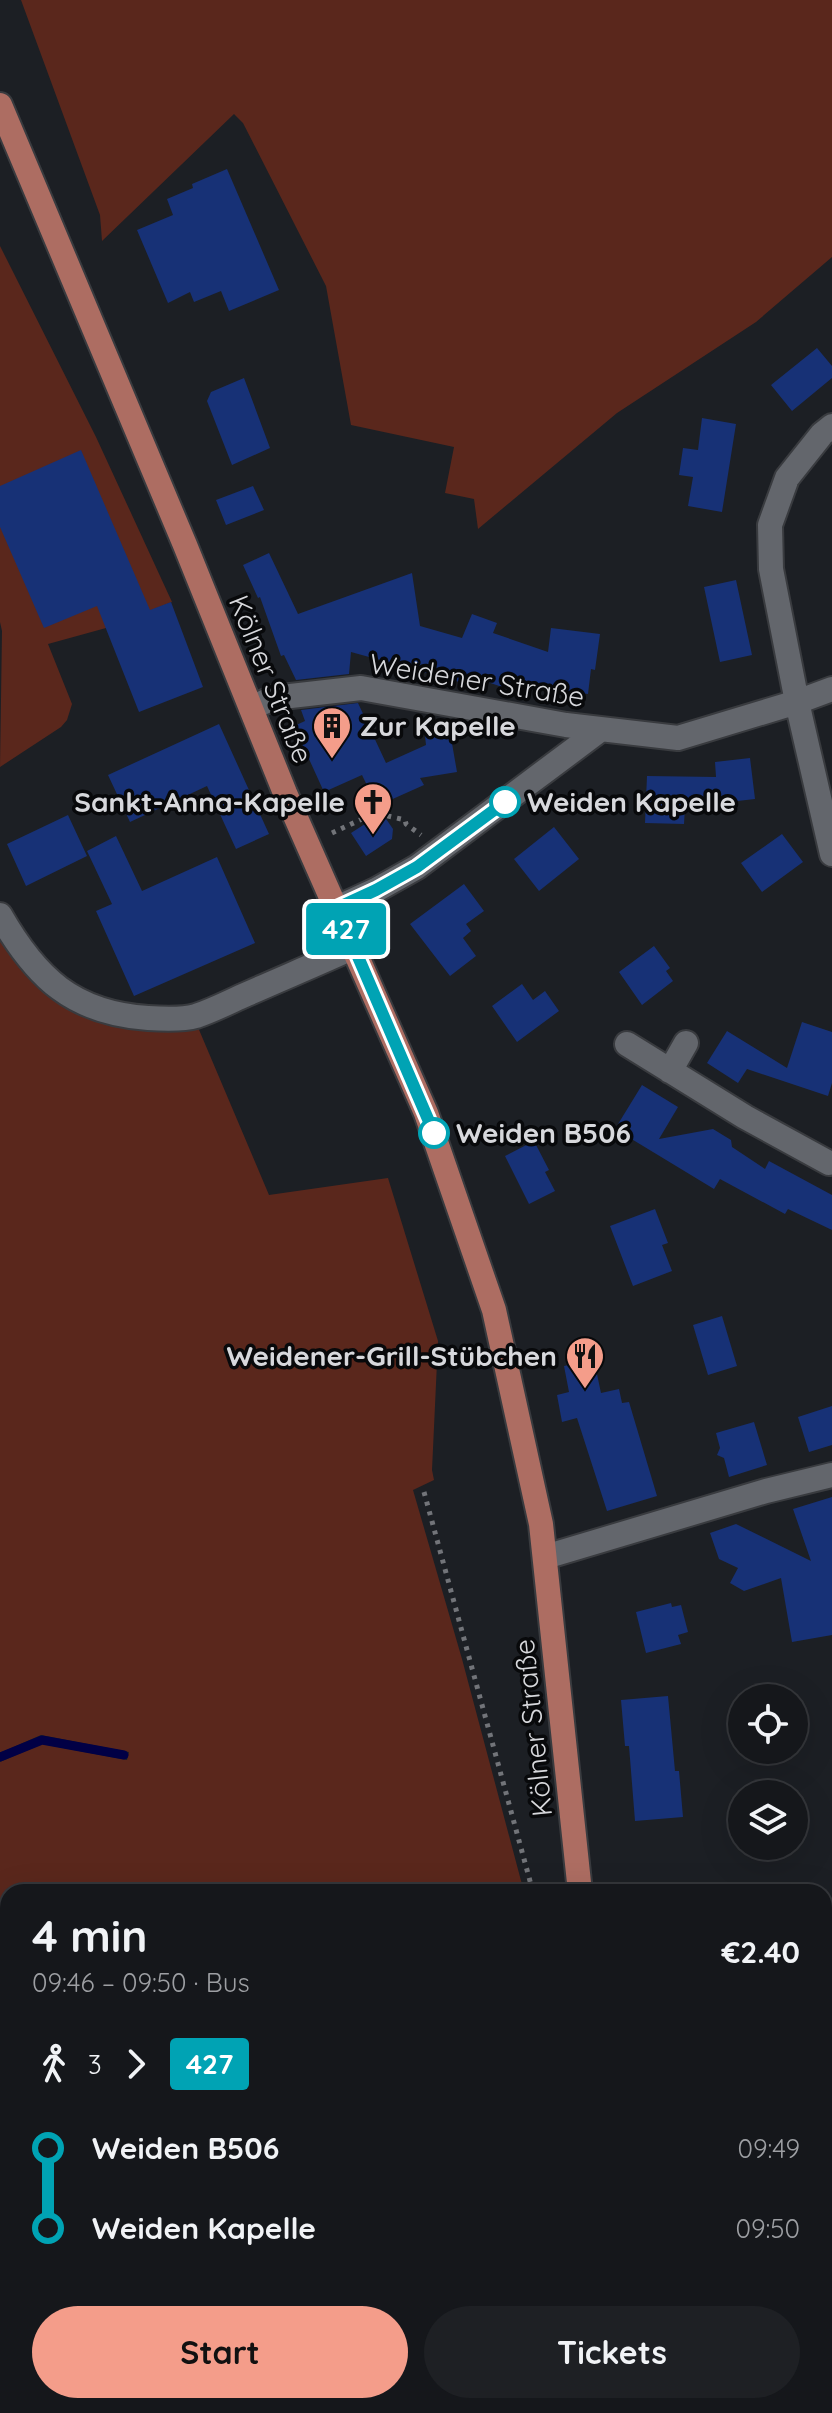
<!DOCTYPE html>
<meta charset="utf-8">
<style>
:root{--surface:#15171b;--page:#1e2024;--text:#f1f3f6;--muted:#9d9fa3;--line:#34363a;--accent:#f49d8a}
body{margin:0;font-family:Quicksand,sans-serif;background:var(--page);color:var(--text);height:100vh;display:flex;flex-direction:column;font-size:30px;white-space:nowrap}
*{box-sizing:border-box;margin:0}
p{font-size:26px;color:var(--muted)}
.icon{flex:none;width:44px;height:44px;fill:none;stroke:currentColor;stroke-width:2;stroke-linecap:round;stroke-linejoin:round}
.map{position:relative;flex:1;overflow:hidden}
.side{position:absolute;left:0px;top:1884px;width:832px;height:530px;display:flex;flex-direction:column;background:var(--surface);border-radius:24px 24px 0 0;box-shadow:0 8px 32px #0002,0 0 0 2px var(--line)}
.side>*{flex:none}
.badge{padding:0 16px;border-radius:6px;font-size:28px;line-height:52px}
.buttons{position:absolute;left:728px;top:1684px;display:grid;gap:16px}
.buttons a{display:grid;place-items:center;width:80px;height:80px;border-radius:50%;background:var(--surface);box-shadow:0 8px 32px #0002,0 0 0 2px var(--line);font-size:40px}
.map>.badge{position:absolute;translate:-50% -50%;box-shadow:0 0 0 4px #fff}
.legs{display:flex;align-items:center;gap:12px;height:88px;padding:0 32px;font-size:26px}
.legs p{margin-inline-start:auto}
.overview{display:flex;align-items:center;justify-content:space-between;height:136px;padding:0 32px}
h1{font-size:44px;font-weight:700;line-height:60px}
.action{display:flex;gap:16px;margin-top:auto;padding:16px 32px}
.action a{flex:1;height:92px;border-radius:48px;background:var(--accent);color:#111;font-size:32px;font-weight:700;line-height:92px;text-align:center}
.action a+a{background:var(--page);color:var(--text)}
ul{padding:0 32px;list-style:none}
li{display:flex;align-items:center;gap:28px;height:80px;font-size:30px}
li i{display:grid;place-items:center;width:12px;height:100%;margin:0 10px;background:currentColor}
li i::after{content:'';width:20px;height:20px;margin:-10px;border:6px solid;border-radius:50%;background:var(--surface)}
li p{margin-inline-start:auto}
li:first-child i{background:linear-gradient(#0000 50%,currentColor 0)}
li:last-child i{background:linear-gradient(currentColor 50%,#0000 0)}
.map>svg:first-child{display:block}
.green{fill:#5a271c}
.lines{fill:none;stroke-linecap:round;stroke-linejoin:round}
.stream{stroke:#010045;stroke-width:9}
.building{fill:#173176}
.street-casing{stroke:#393b3f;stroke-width:28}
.primary-casing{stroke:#393b3f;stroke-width:28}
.path{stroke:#727479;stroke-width:5;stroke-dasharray:4 6;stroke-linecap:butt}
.street{stroke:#63666c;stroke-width:24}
.primary{stroke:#ad6d62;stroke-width:24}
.line-1-casing{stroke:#fff;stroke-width:18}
.line-1{stroke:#00a3b4;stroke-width:12}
.stop-1-dot{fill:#fff;stroke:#00a3b4;stroke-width:4}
.labels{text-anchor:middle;stroke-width:7;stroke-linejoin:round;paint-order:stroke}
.street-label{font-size:28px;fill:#d7d8dc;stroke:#08090b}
.poi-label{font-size:28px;font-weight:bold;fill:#d7d8dc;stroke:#08090b;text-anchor:end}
.stop-label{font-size:28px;font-weight:bold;fill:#d7d8dc;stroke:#08090b;text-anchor:start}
</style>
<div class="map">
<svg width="832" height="2413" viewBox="0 0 832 2413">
<rect width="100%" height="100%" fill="#1c1f24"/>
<path class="green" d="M 21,0 L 832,0 L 832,257 L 756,322 L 617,413 L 478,529 L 474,499 L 445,493 L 454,447 L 351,425 L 326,286 L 243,123 L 234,114 L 102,241 L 100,215 Z
M 0,246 L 96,437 L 172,602 L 106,628 L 48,644 L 72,704 L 67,720 L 61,727 L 0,767 L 2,631 L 0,622 Z
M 0,933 L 95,1020 L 127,1028 L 163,1030 L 197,1025 L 269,1195 L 388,1178 L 438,1341 L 432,1470 L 434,1480 L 413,1490 L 462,1659 L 524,1892 L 8,1892 L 8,2406 L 280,2406 L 280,2413 L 0,2413 L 0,1762 L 42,1744 L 127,1760 L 129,1752 L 41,1735 L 0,1753 Z
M 361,2406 L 576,2406 L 582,2413 L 366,2413 Z
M 673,2406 L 740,2406 L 744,2413 L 679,2413 Z"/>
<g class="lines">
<path class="stream" d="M 0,1757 L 42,1740 L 124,1755"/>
</g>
<path class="building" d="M 227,169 L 279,290 L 229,311 L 221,291 L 194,302 L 190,292 L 168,303 L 137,230 L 173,215 L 167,199 L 193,188 L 192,184 Z
M 817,348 L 832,366 L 832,378 L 792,411 L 771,385 Z
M 244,378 L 270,448 L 232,465 L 207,401 L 211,392 Z
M 702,418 L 736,424 L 722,512 L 688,506 L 693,477 L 679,475 L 683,448 L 698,450 Z
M 81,450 L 150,610 L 171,602 L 203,687 L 139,712 L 97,606 L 44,628 L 0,527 L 0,486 Z
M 253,486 L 264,510 L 226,525 L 216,500 Z
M 269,553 L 298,614 L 412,573 L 420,626 L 462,638 L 472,614 L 497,623 L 493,633 L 548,652 L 551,628 L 600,634 L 595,670 L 591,669 L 588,694 L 510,684 L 508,689 L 476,678 L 474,686 L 351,652 L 349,674 L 296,680 L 284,655 L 281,656 L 260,597 L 258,598 L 243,565 Z
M 736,580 L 752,655 L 720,662 L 704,587 Z
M 358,703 L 386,763 L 426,745 L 425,736 L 450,732 L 457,772 L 420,778 L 424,785 L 377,806 L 362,775 L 324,792 L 294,726 L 305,721 L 301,710 Z
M 219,724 L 269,834 L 236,849 L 207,786 L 130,822 L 108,775 Z
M 750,758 L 755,799 L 685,807 L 684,824 L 645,823 L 647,776 L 716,777 L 715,762 Z
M 382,813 L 393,829 L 392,839 L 366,856 L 351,833 Z
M 68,815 L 87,856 L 26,886 L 7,844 Z
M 554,827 L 579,859 L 539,891 L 514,859 Z
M 782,834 L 803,862 L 762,892 L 741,863 Z
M 116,836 L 142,891 L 217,857 L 255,943 L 134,996 L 96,911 L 112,904 L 87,851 Z
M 464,884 L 484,911 L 466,924 L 471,931 L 463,938 L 476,956 L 450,976 L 410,924 Z
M 654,946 L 670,968 L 666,971 L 673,981 L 642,1005 L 619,972 Z
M 522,984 L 533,1000 L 545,991 L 559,1011 L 517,1042 L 492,1006 Z
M 802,1022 L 832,1032 L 832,1083 L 828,1096 L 747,1069 L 738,1083 L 707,1063 L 727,1031 L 787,1068 Z
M 642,1085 L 678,1107 L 659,1139 L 713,1129 L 731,1140 L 732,1147 L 765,1169 L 769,1161 L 832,1195 L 832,1230 L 788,1209 L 785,1214 L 720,1179 L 714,1189 L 615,1129 Z
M 534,1141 L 549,1170 L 545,1172 L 555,1191 L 529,1204 L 505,1156 Z
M 655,1209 L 668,1243 L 662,1245 L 672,1271 L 633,1286 L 610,1226 Z
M 722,1316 L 737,1366 L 708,1375 L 693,1325 Z
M 594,1360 L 601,1393 L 619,1389 L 622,1403 L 629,1402 L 657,1496 L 607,1511 L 577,1418 L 562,1422 L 557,1395 L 569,1392 L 564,1366 Z
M 832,1406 L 832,1445 L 809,1452 L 798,1417 Z
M 754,1422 L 767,1465 L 729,1477 L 724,1458 L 717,1455 L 720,1448 L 716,1433 Z
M 832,1497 L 832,1635 L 792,1642 L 781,1578 L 744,1591 L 730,1583 L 738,1568 L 719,1559 L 710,1533 L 736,1524 L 811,1561 L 793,1509 Z
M 671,1603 L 672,1607 L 681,1605 L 688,1632 L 678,1635 L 681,1644 L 646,1653 L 636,1612 Z
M 668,1696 L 675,1771 L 679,1771 L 683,1817 L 635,1821 L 629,1746 L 625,1746 L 621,1700 Z"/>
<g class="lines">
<g class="street-casing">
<path id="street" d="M 832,426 L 822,434 L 787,478 L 770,525 L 771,569 L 797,702 L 832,854
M 251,708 L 273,698 L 361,688 L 566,725 L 678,738 L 797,702 L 832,689
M 337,908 L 376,890 L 417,867 L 600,730
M 0,915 C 36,978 73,1013 148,1018 C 163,1019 182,1020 196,1016 C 214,1010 231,1001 247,994 C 283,978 319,963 354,947
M 627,1044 L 745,1117 L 829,1163
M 670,1071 L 686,1043
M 545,1557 L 766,1491 L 832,1475
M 824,2164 L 832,2152
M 824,2349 L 832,2358"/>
</g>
<g class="primary-casing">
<path id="primary" d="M 0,105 L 185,545 L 285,793 L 426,1113 L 494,1310 L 541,1524 L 580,1892
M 794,2406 L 800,2413"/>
</g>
<path class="path" d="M 332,833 L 375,813 L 405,820 L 406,824 L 421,835
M 424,1492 L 533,1892"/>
<use href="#street" class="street"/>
<use href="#primary" class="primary"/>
</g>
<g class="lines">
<g class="line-1-casing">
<path id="line-1" d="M 434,1133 L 337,908 L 376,890 L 417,867 L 505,802"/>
</g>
<use href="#line-1" class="line-1"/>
</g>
<defs>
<g id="building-pin" transform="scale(2)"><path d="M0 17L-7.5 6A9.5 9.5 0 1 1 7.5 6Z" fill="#f49d8a" stroke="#08090b"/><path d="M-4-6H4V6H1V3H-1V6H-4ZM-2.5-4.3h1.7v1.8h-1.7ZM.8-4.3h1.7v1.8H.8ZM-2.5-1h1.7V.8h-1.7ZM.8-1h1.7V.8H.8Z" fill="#111"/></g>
<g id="church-pin" transform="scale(2)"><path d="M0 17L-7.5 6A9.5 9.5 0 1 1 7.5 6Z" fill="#f49d8a" stroke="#08090b"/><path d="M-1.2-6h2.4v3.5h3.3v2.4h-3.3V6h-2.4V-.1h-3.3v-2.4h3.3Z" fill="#111"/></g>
<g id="restaurant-pin" transform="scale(2)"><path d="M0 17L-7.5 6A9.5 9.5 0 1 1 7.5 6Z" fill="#f49d8a" stroke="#08090b"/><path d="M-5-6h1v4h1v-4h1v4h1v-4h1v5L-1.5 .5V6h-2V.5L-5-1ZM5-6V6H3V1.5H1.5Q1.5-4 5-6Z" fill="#111"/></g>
</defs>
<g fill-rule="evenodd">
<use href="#building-pin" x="332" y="726"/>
<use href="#church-pin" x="373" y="802"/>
<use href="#restaurant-pin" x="585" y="1356"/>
</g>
<g class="stop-1-dot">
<circle cx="505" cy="802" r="14"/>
<circle cx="434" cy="1133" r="14"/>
</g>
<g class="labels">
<g class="street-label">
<text transform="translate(271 679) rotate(68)" y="10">Kölner Straße</text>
<text transform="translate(477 680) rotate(9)" y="10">Weidener Straße</text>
<text transform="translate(533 1728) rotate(-96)" y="10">Kölner Straße</text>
</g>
<g class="poi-label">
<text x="360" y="736" text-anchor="start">Zur Kapelle</text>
<text x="345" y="812">Sankt-Anna-Kapelle</text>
<text x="557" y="1366">Weidener-Grill-Stübchen</text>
</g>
<g class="stop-label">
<text x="527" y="812">Weiden Kapelle</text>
<text x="456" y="1143">Weiden B506</text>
</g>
</g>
</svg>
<div class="buttons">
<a><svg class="icon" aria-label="locate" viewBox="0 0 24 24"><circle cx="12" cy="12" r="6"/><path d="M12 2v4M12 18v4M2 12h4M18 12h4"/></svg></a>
<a><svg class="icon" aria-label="layers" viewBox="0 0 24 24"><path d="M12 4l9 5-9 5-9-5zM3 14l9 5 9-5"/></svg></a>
</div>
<b class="badge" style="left:346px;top:929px;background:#00a3b4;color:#fff">427</b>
<section class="side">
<div class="overview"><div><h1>4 min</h1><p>09:46 – 09:50 · Bus</p></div><b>€2.40</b></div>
<div class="legs"><svg class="icon" aria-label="walk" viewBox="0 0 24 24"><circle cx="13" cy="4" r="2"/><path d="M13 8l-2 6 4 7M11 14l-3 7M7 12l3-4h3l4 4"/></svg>3<svg class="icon" aria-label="forward" viewBox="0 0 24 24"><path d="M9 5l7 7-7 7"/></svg><b class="badge" style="background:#00a3b4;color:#fff">427</b></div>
<ul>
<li><i style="color:#00a3b4"></i><b>Weiden B506</b><p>09:49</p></li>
<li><i style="color:#00a3b4"></i><b>Weiden Kapelle</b><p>09:50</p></li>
</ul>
<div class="action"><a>Start</a><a>Tickets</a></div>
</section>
</div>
